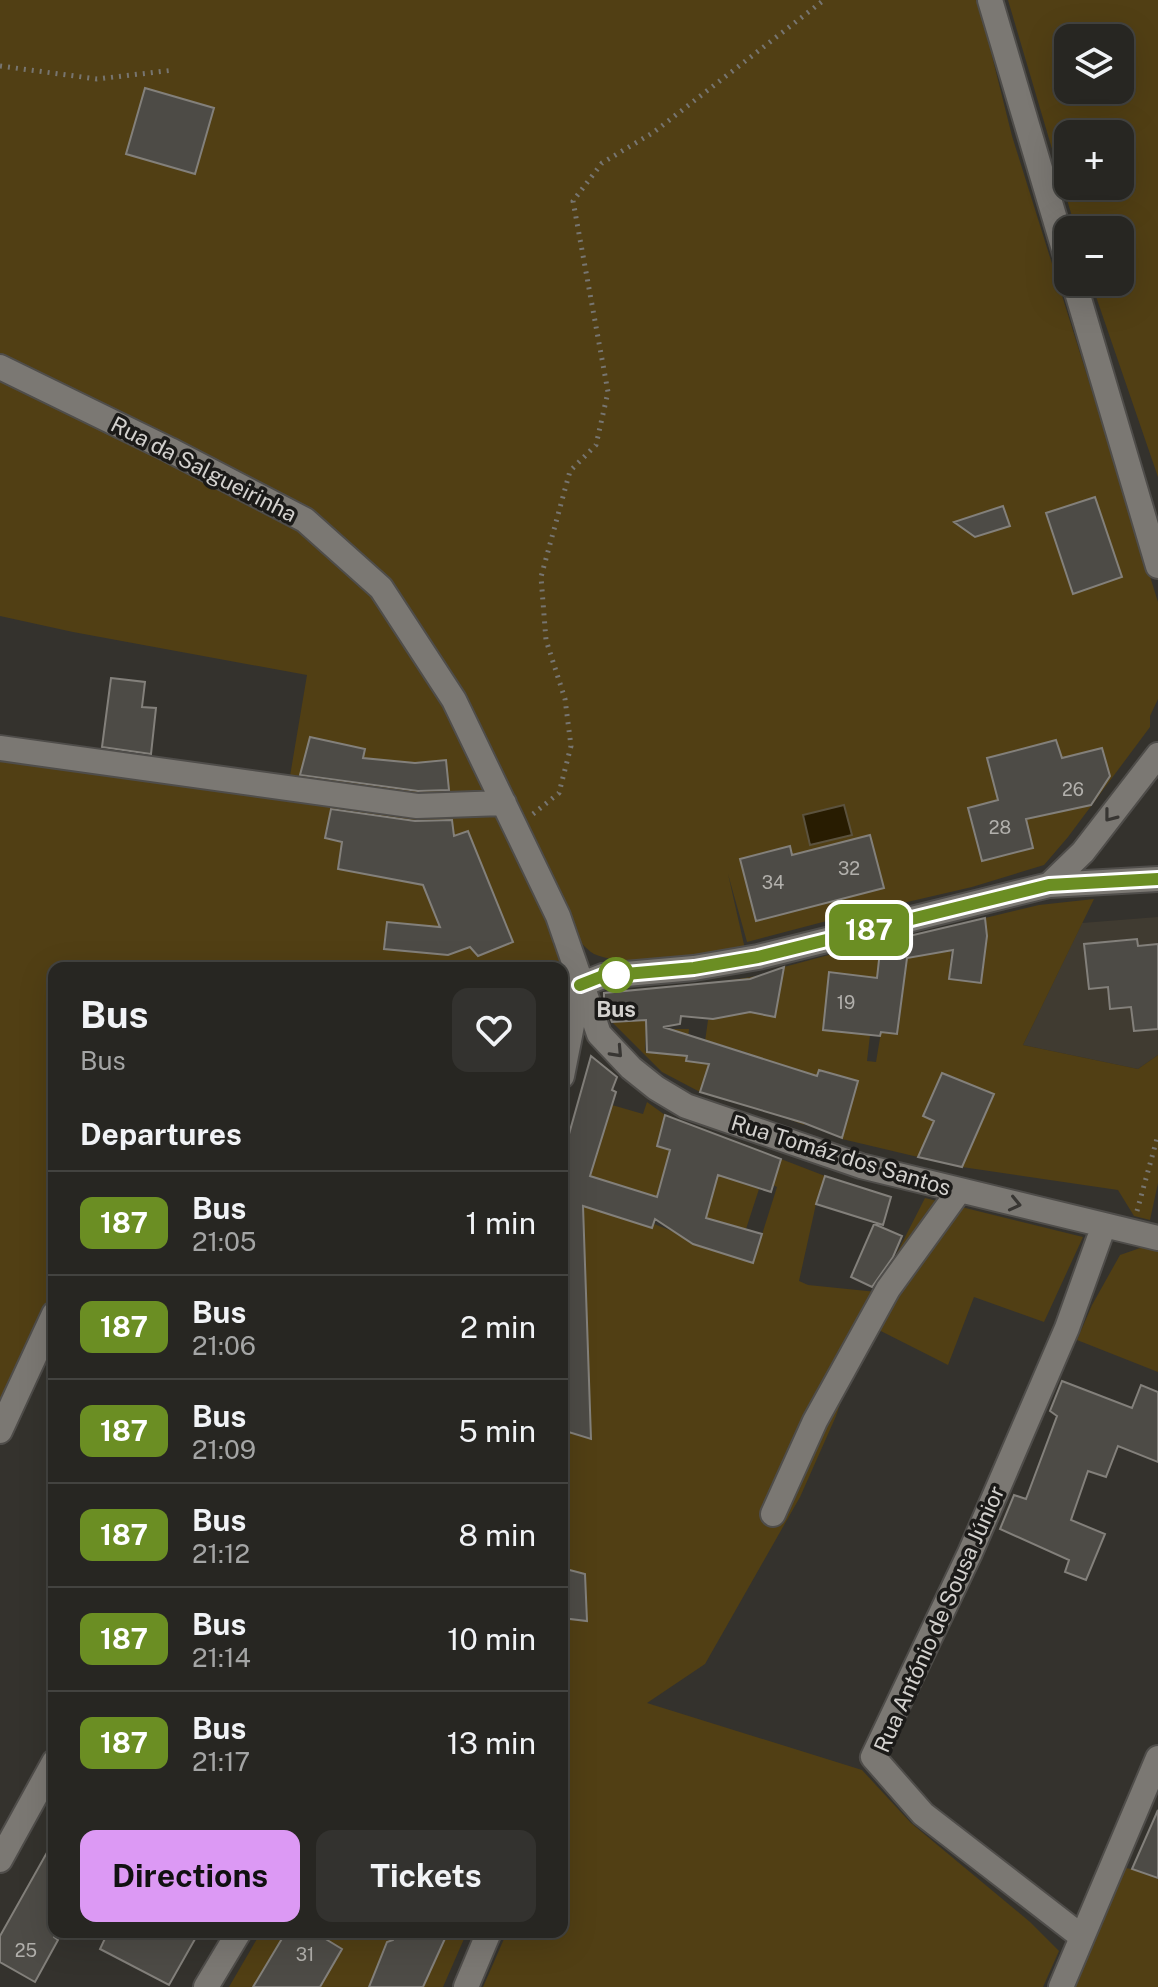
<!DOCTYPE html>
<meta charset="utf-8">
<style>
:root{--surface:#272622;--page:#33322f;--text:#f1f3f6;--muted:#a4a5a5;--line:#434340;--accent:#dc99f4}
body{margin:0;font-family:"Public Sans",sans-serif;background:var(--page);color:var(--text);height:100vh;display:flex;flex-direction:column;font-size:30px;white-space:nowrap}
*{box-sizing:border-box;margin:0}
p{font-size:26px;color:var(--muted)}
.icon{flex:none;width:44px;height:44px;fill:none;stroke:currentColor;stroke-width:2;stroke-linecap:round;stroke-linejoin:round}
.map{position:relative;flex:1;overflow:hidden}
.drawer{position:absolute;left:48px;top:962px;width:520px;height:976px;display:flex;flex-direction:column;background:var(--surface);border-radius:16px;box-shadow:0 8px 32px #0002,0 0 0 2px var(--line)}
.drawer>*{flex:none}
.badge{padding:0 16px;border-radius:12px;font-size:28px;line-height:52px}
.buttons{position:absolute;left:1054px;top:24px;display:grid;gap:16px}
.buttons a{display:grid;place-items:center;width:80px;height:80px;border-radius:16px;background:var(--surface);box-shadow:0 8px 32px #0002,0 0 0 2px var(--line);font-size:40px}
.map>.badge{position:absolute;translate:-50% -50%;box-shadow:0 0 0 4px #fff}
h2{padding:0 32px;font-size:30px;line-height:72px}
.round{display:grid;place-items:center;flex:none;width:84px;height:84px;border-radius:16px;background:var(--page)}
.headline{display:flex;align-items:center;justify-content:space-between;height:136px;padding:0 32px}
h1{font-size:38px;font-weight:700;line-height:60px}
.button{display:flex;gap:16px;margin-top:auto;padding:16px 32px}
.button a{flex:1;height:92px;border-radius:16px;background:var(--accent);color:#111;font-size:32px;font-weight:700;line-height:92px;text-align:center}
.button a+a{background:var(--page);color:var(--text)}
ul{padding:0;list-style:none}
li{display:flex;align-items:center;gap:24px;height:104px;padding:0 32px;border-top:2px solid var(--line)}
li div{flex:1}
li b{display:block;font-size:30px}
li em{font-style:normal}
li .badge{min-width:88px;font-weight:700;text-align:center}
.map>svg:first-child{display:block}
.built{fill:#403b31}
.green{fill:#513f14;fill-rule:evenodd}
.water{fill:#281c01;stroke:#5b523e;stroke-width:2}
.building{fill:#4d4b46;stroke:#83807b;stroke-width:2}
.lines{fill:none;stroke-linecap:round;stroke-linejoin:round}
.minor-casing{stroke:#4f4d4a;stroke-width:28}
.path{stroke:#777570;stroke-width:5;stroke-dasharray:2 6;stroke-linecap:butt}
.minor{stroke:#7b7873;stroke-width:24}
.oneway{stroke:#383633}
.line-casing{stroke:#fff;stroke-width:18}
.line{stroke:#6b8e23;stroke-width:12}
.stop-dot{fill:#fff;stroke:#6b8e23;stroke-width:4}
.labels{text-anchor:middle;stroke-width:7;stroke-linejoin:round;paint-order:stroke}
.number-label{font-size:18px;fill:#b2b0ac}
.street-label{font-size:22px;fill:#d3d1ce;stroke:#1b1a18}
.stop-label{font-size:22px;font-weight:bold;fill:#d3d1ce;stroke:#1b1a18}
</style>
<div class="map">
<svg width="1158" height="1987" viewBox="0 0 1158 1987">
<rect width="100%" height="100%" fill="#34322d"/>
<path class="built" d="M 1158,917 L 1158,1055 L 1138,1069 L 1023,1045 L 1082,923 Z"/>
<path class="green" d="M 0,0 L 978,0 L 1012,136 L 1158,602 L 1158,699 L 1150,716 L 1150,727 L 1068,837 L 1044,865 L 972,887 L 903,903 L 899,902 L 747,942 L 728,874 L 745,949 C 707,955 630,970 594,954 C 585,949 567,927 559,918 L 574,985 L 562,1042 L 562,968 L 54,968 L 54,1314 L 0,1431 L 0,748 L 288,788 L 307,675 L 73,632 L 0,616 Z
M 1008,0 L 1158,0 L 1158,477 L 1091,282 L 1120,282 L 1120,230 L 1076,230 ZM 1068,38 L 1120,38 L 1120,90 L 1068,90 ZM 1068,134 L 1120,134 L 1120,186 L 1068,186 Z
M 1094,899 L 1023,1045 L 1138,1069 L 1158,1055 L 1158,1183 L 1150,1220 L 1134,1216 L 1118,1190 L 962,1167 L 993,1094 L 943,1073 L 934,1121 L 918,1157 L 842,1139 L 857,1081 L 819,1070 L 804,1125 L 786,1118 L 799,1072 L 759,1059 L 745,1106 L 734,1102 L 749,1053 L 715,1043 L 700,1092 L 662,1072 L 612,1022 L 646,1020 L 645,1051 L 669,1054 L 669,1029 L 689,1029 L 686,1061 L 702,1063 L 708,1020 L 732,1015 L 732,980 L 763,975 L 775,1017 L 784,967 L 881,941 L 867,1061 L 876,1062 L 881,1032 L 898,1034 L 907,958 L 951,947 L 949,979 L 980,983 L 987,936 L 985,918 L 1039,905 Z
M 647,1102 L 665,1115 L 657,1145 L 670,1150 L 648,1226 L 652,1228 L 654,1224 L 753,1263 L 777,1187 L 773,1185 L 781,1159 L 825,1176 L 816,1204 L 799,1281 L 808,1285 L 877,1292 L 925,1198 L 1083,1237 L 1044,1322 L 974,1297 L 948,1365 L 867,1324 L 836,1416 L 800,1497 L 705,1664 L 647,1703 L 862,1770 L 911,1823 L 1030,1922 L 1059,1951 L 1043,1987 L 483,1987 L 507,1932 L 562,1932 L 562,1430 L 586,1438 L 590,1429 L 583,1206 L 643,1193 L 590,1176 L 612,1105 L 643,1114 Z
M 727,1140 L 742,1183 L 759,1189 L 746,1229 L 688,1213 Z
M 1143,1247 L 1158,1248 L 1158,1372 L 1077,1340 L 1092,1305 L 1120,1255 Z
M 1112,1866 L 1132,1869 L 1158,1879 L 1158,1987 L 1061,1987 Z
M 261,1932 L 467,1932 L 443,1987 L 229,1987 Z"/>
<path class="water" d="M 844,805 L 852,835 L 810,845 L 803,815 Z"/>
<path class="building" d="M 145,88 L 214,108 L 195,174 L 126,154 Z
M 1095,497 L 1122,577 L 1073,594 L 1046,513 Z
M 1003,506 L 1010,526 L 975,537 L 954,522 Z
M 111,678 L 145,682 L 142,707 L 156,708 L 151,754 L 102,747 Z
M 310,737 L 365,749 L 363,758 L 415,763 L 446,760 L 449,790 L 418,791 L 300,775 Z
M 1056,740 L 1062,758 L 1102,748 L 1110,776 L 1091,805 L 1026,819 L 1033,848 L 982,861 L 968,808 L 998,800 L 987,758 Z
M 331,809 L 415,821 L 452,820 L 454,836 L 468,831 L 513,942 L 478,956 L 470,947 L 448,955 L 384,949 L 387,922 L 440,927 L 423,885 L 338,869 L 342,842 L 325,838 Z
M 870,835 L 884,888 L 756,921 L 740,859 L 790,846 L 792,855 Z
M 985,918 L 987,936 L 981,983 L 949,979 L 953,950 L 907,958 L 897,1034 L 881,1032 L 880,1036 L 823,1030 L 829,972 L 877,978 L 881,942 L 908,949 L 909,936 Z
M 1137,939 L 1138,946 L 1158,944 L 1158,1029 L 1134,1031 L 1131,1007 L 1110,1009 L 1108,987 L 1089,989 L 1084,944 Z
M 784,967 L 775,1017 L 750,1012 L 713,1019 L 681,1016 L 680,1024 L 663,1027 L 817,1076 L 819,1070 L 858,1081 L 842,1138 L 804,1123 L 700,1092 L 709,1064 L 686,1061 L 687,1056 L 647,1052 L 646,1020 L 612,1022 L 604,1004 L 604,993 L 750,979 Z
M 591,1056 L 617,1077 L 612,1090 L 616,1092 L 590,1176 L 657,1197 L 670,1150 L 657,1146 L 665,1115 L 781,1159 L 771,1192 L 718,1175 L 706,1218 L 762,1234 L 753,1263 L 693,1244 L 655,1219 L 652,1228 L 583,1206 L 591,1439 L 562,1430 L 562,1373 L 566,1374 L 565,1312 L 562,1311 L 562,1159 Z
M 942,1073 L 994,1094 L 962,1167 L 918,1157 L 934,1121 L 923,1116 Z
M 825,1176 L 891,1197 L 883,1225 L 816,1204 Z
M 874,1224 L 902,1236 L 893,1257 L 872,1287 L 851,1277 Z
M 1062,1381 L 1132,1408 L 1141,1385 L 1158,1392 L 1158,1462 L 1118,1446 L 1106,1477 L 1088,1471 L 1071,1520 L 1105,1534 L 1086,1580 L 1065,1572 L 1069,1560 L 1000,1529 L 1014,1495 L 1026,1499 L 1057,1416 L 1050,1411 Z
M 562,1568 L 585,1574 L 587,1621 L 562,1618 Z
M 1158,1810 L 1158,1878 L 1132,1869 Z
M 54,1840 L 54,1937 L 58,1940 L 35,1982 L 0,1962 L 0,1936 Z
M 108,1932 L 199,1932 L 169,1985 L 100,1949 Z
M 286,1932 L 314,1932 L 342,1949 L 320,1987 L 253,1987 Z
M 396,1932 L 448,1932 L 423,1987 L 369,1987 L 387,1942 L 393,1940 Z"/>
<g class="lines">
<g class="minor-casing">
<path id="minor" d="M 990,0 L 1068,263
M 1074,282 L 1158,566
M 0,367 L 170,450 L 305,520 L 381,588 L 454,700 L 558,916 L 599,1034 L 631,1068 L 656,1088 L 686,1106 L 861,1166 L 1158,1238
M 0,748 L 417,806 L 504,803
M 1049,885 L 1083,852 L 1158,755
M 580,985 L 603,976 L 694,968 L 758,957 L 1049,885 L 1158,879
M 562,1076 L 580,985
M 0,1431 L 54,1314
M 773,1514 L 815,1421 L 888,1289 L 959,1191
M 0,1860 L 54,1762
M 1082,1937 L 923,1814 L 873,1757 L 970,1553 L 1067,1328 L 1104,1225
M 206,1987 L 239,1932
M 466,1987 L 489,1932
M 1061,1987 L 1158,1758"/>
</g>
<path class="path" d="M 0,66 L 97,79 L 174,70
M 533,814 L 559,793 L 571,746 L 565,699 L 546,640 L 541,577 L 570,471 L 596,445 L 608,392 L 573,201 L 602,163 L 654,132 L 824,0
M 1137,1211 L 1158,1135"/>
<use href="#minor" class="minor"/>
</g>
<defs><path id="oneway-chevron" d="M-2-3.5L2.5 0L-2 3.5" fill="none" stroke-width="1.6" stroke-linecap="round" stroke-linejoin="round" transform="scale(2)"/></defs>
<g class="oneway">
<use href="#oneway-chevron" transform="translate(1110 816) rotate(128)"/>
<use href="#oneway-chevron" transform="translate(617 1052) rotate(47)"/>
<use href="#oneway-chevron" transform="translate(1015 1204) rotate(13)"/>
</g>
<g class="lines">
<g class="line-casing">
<path id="line" d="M 580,985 L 603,976 L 694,968 L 758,957 L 1049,885 L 1158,879"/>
</g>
<use href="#line" class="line"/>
</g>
<circle class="stop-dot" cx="616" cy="975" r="16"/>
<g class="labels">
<g class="number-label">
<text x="1073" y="796">26</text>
<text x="1000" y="834">28</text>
<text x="849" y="875">32</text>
<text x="773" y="889">34</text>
<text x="846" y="1009">19</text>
<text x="26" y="1957">25</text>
<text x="305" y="1961">31</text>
</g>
<g class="street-label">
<text transform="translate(204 469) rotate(27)" y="8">Rua da Salgueirinha</text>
<text transform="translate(841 1155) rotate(17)" y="8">Rua Tomáz dos Santos</text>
<text transform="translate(939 1619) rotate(-66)" y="8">Rua António de Sousa Júnior</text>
</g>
<g class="stop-label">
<text x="616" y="1017">Bus</text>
</g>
</g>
</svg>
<div class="buttons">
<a><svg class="icon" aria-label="layers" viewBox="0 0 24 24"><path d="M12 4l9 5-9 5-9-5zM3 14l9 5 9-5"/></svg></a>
<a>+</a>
<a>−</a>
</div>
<b class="badge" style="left:869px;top:930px;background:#6b8e23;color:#fff">187</b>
<section class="drawer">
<div class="headline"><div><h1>Bus</h1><p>Bus</p></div><a class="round"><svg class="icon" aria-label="heart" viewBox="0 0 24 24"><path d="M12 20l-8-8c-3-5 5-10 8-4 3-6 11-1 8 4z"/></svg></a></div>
<h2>Departures</h2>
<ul>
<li><span class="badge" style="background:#6b8e23;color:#fff">187</span><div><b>Bus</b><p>21:05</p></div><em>1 min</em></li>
<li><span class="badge" style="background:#6b8e23;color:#fff">187</span><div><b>Bus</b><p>21:06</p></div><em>2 min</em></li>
<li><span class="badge" style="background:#6b8e23;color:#fff">187</span><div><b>Bus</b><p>21:09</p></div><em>5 min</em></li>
<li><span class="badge" style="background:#6b8e23;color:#fff">187</span><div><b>Bus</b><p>21:12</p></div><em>8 min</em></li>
<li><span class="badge" style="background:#6b8e23;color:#fff">187</span><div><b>Bus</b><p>21:14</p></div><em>10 min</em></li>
<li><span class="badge" style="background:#6b8e23;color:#fff">187</span><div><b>Bus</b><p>21:17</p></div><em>13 min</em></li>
</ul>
<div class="button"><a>Directions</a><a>Tickets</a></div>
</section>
</div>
